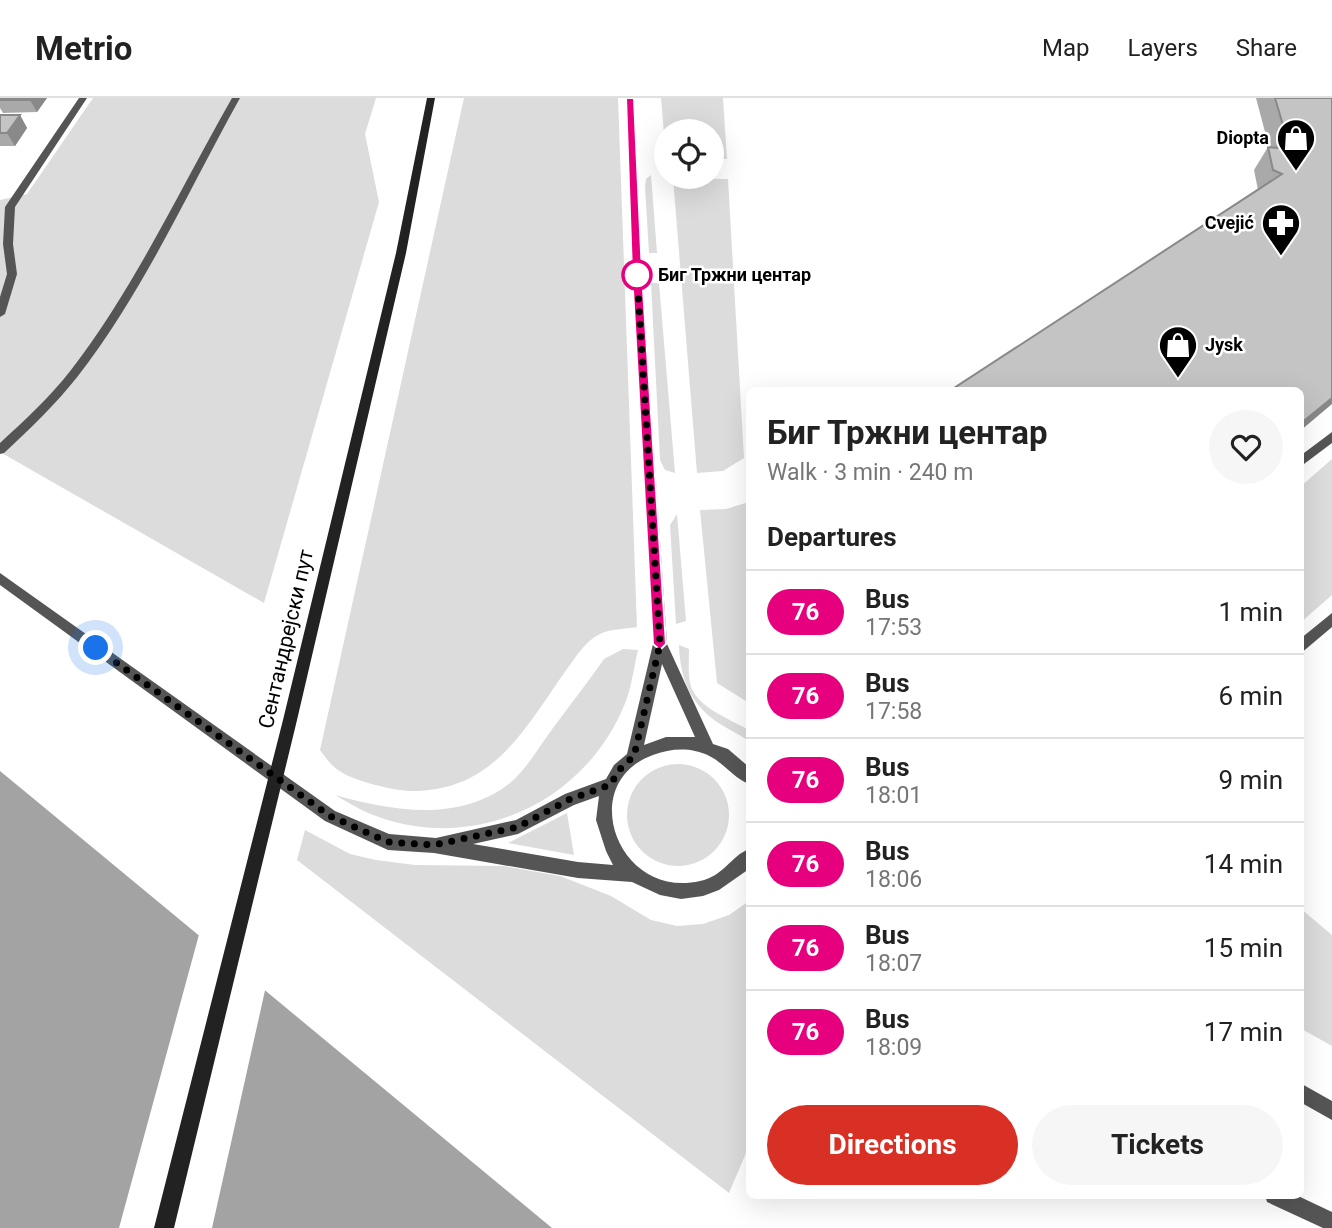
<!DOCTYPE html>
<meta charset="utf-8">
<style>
:root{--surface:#fff;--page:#f6f6f6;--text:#222;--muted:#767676;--line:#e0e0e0;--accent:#d93025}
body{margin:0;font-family:Roboto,sans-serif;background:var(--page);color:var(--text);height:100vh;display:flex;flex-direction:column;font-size:26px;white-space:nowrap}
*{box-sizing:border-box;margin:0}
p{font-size:23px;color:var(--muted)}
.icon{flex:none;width:38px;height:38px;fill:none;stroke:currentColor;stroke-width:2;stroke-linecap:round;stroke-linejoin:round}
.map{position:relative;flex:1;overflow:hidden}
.sheet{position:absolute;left:746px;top:289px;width:558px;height:812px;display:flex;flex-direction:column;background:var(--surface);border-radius:10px;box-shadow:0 7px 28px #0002}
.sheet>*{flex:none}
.badge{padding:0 14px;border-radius:23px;font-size:24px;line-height:46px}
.fabs{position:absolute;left:654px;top:21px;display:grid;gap:14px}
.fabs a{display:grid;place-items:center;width:70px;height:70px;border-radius:50%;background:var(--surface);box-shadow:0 7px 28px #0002;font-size:35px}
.you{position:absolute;width:35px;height:35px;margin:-18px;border:5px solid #fff;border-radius:50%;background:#1a73e8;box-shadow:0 0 0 10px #1a73e833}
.map>.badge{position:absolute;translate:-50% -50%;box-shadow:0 0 0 4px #fff}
h2{padding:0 21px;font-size:26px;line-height:63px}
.round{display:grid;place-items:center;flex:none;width:74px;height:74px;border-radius:37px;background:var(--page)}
.overview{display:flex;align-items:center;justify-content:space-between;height:119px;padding:0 21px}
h1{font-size:33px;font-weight:700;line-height:52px}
.primary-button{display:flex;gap:14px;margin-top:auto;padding:14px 21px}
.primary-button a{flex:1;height:80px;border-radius:42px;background:var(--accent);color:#fff;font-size:28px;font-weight:700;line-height:80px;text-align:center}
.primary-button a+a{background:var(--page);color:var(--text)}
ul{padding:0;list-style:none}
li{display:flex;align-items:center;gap:21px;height:84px;padding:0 21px;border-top:2px solid var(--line)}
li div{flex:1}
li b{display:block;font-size:26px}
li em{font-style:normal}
li .badge{min-width:77px;font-weight:700;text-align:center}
header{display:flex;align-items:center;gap:42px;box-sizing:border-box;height:98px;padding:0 35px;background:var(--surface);border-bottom:2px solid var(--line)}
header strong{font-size:33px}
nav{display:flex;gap:38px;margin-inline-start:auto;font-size:24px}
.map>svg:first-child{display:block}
.green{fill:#dcdcdc}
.water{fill:#a3a3a3}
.pier{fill:#fff}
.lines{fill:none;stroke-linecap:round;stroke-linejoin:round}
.lane{fill:#555;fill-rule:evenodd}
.street{fill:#555;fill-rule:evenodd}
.secondary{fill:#222;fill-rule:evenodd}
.wall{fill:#a9a9a9}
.shaded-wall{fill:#898989}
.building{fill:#c4c4c4;stroke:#898989;stroke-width:2}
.line{fill:#e6007e;stroke:#fff;stroke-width:2}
.walk{stroke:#000;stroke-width:7;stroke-dasharray:0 12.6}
.stop-dot{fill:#fff;stroke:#e6007e;stroke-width:3.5}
.labels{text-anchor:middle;stroke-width:5;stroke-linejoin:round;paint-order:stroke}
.far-poi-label{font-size:18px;font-weight:bold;fill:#000;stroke:#fff;text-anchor:end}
.far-stop-label{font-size:18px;font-weight:bold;fill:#000;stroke:#fff;text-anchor:start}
.street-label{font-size:21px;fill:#000;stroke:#fff}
</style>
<header>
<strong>Metrio</strong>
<nav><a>Map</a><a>Layers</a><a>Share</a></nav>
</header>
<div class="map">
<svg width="1332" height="1130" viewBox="0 0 1332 1130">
<rect width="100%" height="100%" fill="#fff"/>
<path class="green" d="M 93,0 L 376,0 L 365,36 L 379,104 L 264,505 L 0,354 L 0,102 L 27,96 Z
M 464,0 L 618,0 L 637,529 C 625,531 610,531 600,536 C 585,543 576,559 567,571 C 524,631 494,694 410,693 C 391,692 353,683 338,672 C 331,667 325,659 320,652 Z
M 661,0 L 723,0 L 727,61 L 712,61 L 712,33 L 667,33 L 666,61 Z
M 651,77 L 657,155 L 649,155 L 645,89 L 646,81 Z
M 673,80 L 728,81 L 744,360 L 723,373 L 697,375 Z
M 651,185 L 659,185 L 675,375 L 665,372 L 660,362 Z
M 1332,361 L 1332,497 L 1300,525 L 1300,389 Z
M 749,404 L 749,605 L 717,585 L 700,412 L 726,411 Z
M 677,416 L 686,523 L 676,526 L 670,427 Z
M 679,547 L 689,551 C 689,562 688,574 690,585 C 695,609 730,621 749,632 L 749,643 C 742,638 733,634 725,629 C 692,610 680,583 679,547 Z
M 623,551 L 638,552 C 634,568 632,587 626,603 C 586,706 471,758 368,715 C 357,710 346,703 335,697 C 392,713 459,725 510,685 C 527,671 540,647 553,630 C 570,607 588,584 604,561 Z
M627 717a51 51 0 1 1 102 0a51 51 0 1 1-102 0Z
M 567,715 L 574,757 L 508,745 Z
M 305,732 L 350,756 L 376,762 L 415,767 L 504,768 L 560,778 L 611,798 L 651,822 L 677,828 L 703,826 L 729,817 L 749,803 L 749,1048 L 729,1095 L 297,762 Z
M 1300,810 L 1332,837 L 1332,948 L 1300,930 Z"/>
<path class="water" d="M 0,673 L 34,701 L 552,1130 L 0,1130 Z"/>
<path class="pier" d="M 200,833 L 266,888 L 212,1130 L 119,1130 Z"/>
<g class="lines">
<path class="lane" d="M 1332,334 L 1332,345 L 1300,369 L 1300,358 Z
M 1332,515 L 1332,529 L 1300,556 L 1300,541 Z
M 1265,1097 L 1296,1097 L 1332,1114 L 1332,1130 L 1323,1130 L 1267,1104 Z"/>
<path class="street" d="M 79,0 L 87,0 L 15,109 L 13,146 L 17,176 L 5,216 L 0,219 L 0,199 L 7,176 L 3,146 L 5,109 Z
M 232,0 L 240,0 C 188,93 144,193 78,278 C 56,306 30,331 4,355 L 0,356 L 0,345 C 25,322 50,299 71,272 C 135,189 180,91 232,0 Z
M 626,0 L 634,0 L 642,175 L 667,546 L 713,646 L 728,651 L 749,669 L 749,686 C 729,678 721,658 695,653 C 682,650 666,652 653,657 C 575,685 618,802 700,783 C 724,778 731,758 749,751 L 749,771 L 719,792 L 703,798 L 681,801 L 660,797 L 632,784 L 578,780 L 434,755 L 388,752 L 325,723 L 0,487 L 0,475 L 335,713 L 389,736 L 436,740 L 516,722 L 565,696 L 606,681 L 614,667 L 627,656 L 653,546 L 632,175 ZM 662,566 L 695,639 L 666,639 L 644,647 ZM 599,698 L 596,722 L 606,753 L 613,767 L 578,764 L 473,746 L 518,736 L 574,707 Z
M 1300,985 L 1332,1003 L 1332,1022 L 1300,1004 Z"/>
<path class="secondary" d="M 427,0 L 435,0 L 406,155 L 297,622 L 174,1130 L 154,1130 L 283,622 L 396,155 Z"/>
</g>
<path class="wall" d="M 0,0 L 47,0 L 37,14 L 3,15 L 0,10 Z
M 1256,0 L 1332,0 L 1332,306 L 1258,92 L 1254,72 L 1268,49 L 1269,49 Z
M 0,17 L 20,17 L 27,30 L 15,48 L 0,48 Z"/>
<path class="shaded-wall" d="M 31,0 L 47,0 L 37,14 L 30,2 Z
M 20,17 L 27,30 L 15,48 L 7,35 Z
M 1332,300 L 1332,306 L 1300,333 L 1300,326 Z"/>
<path class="building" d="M 0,0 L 31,0 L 30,2 L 0,2 Z
M 1275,0 L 1332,0 L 1332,300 L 1300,326 L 1300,292 L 951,292 L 1282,76 L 1273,72 L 1268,49 L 1290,51 Z
M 0,17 L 20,17 L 7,35 L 0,35 Z"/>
<path class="line" d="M 626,0 L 634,0 L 642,175 L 666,546 L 660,552 L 653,546 L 632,175 Z"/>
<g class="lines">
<path class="walk" d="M 96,550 L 330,718 L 388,744 L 434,747 L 518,729 L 570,701 L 610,687 L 620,671 L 634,658 L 660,546 L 637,177"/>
</g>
<defs>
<g id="shop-pin" transform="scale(2.0125)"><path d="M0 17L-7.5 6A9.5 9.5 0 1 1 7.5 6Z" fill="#000" stroke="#fff"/><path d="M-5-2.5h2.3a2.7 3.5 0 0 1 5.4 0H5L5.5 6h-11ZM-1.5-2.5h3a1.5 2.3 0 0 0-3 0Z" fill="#fff"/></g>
<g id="pharmacy-pin" transform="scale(2.0125)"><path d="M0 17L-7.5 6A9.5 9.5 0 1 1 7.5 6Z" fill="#000" stroke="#fff"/><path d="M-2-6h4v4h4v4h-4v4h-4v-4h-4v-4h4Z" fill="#fff"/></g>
</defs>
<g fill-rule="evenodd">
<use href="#shop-pin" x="1296" y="40"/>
<use href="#pharmacy-pin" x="1281" y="125"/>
<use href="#shop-pin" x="1178" y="247"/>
</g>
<circle class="stop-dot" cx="637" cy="177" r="14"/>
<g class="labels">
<g class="far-poi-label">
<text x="1269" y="46">Diopta</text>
<text x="1254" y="131">Cvejić</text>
<text x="1205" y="253" text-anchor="start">Jysk</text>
</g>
<g class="far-stop-label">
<text x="658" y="183">Биг Тржни центар</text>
</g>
<g class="street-label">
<text transform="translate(286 541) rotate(-77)" y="7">Сентандрејски пут</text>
</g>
</g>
</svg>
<div class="fabs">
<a><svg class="icon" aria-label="locate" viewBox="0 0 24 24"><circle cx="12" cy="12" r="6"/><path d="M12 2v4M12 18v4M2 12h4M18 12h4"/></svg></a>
</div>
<div class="you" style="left:96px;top:550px"></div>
<section class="sheet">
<div class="overview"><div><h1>Биг Тржни центар</h1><p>Walk · 3 min · 240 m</p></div><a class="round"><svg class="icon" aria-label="heart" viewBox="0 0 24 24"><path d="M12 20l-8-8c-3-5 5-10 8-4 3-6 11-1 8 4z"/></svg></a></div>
<h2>Departures</h2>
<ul>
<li><span class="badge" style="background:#e6007e;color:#fff">76</span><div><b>Bus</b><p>17:53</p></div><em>1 min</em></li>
<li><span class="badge" style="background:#e6007e;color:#fff">76</span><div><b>Bus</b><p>17:58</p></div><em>6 min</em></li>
<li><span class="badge" style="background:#e6007e;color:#fff">76</span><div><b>Bus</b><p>18:01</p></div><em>9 min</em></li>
<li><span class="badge" style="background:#e6007e;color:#fff">76</span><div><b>Bus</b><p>18:06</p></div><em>14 min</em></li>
<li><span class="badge" style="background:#e6007e;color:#fff">76</span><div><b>Bus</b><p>18:07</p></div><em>15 min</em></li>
<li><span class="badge" style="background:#e6007e;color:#fff">76</span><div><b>Bus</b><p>18:09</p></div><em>17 min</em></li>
</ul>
<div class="primary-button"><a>Directions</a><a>Tickets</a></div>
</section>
</div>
